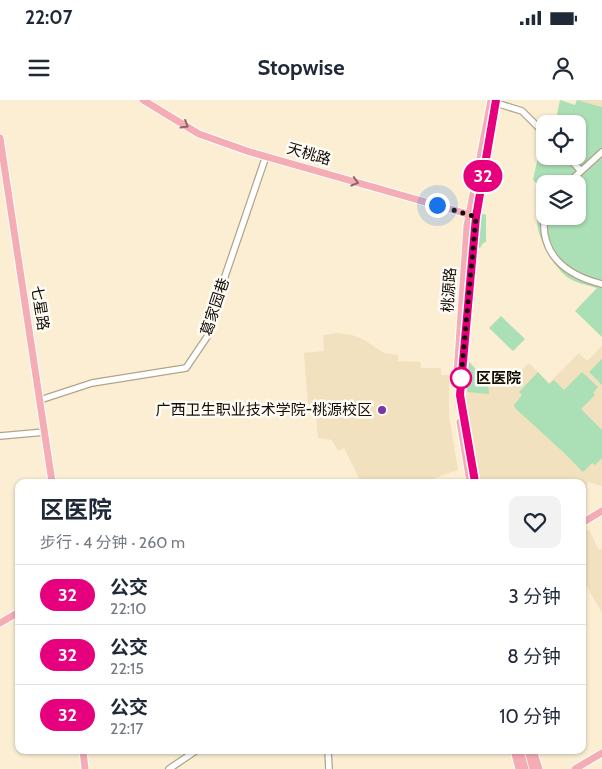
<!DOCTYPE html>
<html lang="zh">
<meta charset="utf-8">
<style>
:root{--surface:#fff;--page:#f2f2f3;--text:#1f2937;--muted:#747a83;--line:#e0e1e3}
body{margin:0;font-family:Cabin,"Noto Sans SC",sans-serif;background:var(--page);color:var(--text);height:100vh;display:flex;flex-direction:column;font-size:19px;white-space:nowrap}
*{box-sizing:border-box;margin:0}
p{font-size:16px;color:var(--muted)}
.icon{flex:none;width:28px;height:28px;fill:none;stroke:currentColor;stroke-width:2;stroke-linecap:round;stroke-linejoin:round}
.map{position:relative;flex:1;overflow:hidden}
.drawer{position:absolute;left:15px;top:379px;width:571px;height:275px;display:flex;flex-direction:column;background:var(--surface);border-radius:10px;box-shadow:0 1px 4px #0004}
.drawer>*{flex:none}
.badge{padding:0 10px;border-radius:16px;font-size:18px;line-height:32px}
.buttons{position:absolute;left:536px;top:15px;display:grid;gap:10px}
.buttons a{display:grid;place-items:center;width:50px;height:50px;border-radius:10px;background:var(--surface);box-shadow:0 1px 4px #0004;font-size:25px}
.you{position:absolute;width:25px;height:25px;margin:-12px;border:4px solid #fff;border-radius:50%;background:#1a73e8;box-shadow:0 0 0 8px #1a73e833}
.map>.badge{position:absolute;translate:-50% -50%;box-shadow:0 0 0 2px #fff}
.round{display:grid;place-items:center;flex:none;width:52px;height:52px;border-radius:10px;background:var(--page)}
.overview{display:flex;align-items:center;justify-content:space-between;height:85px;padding:0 25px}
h1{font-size:24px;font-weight:700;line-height:38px}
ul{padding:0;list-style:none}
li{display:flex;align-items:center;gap:15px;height:60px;padding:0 25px;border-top:1px solid var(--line)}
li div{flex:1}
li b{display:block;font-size:19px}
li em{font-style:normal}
li .badge{min-width:55px;font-weight:700;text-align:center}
.status{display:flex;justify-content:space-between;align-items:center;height:35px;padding:0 25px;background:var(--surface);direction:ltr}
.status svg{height:14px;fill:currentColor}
header{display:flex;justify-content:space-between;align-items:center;height:65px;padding:0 25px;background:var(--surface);font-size:22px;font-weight:700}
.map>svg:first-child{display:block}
.built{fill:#f1e1be}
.green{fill:#abdfb5}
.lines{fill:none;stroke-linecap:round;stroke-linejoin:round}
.minor-casing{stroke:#b1a58b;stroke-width:8}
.major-casing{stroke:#fff;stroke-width:9}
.minor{stroke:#fff;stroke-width:5.5}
.major{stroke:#f5adb5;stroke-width:7}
.oneway{stroke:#8f6566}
.line-casing{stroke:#fff;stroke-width:11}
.line{stroke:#e6007e;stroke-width:8}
.walk{stroke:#120d05;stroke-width:5;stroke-dasharray:0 9}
.stop-dot{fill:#fff;stroke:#e6007e;stroke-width:2.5}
.poi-dot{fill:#7c33a5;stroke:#fffcf6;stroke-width:2}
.labels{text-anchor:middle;stroke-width:5;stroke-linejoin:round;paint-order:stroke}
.street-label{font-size:15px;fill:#120d05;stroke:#fffcf6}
.stop-label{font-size:15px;font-weight:bold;fill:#120d05;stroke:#fffcf6;text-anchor:start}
.poi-label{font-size:15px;fill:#120d05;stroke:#fffcf6;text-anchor:end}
</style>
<div class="status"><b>22:07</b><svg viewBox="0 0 49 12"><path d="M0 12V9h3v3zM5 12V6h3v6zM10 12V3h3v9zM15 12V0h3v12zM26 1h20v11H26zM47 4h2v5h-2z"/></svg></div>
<header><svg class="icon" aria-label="menu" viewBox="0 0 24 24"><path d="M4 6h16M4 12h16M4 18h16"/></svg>Stopwise<svg class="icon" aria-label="person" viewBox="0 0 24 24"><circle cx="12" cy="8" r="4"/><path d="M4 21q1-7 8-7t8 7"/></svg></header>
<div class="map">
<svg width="602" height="669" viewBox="0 0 602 669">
<rect width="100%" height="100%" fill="#fbeed2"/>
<path class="built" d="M 577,0 L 602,0 L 602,7 Z
M 337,233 L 352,235 L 364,240 L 384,253 L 398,255 L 398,261 L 421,262 L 421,268 L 441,268 L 441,275 L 449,275 L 449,316 L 458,370 L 424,382 L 365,382 L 363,379 L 360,380 L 344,348 L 338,351 L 332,340 L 318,338 L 315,304 L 308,304 L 304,253 L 324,251 L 323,235 Z
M 602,246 L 602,386 L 588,382 L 586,389 L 583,391 L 582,382 L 479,382 L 466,301 L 468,260 L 489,282 L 500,272 L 510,281 L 529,263 L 549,283 L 579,253 L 587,261 Z
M 589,430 L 599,450 L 602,449 L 602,513 L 583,480 L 583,432 Z"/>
<path class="green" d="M 560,0 L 575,5 L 577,0 L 602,7 L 602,237 L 575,211 L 597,188 C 587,185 575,183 567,177 C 552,165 532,131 538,111 C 539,108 542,105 545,102 L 545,116 L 578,116 L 578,84 L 545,84 L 545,92 L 533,80 L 543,34 L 545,33 L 545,56 L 578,56 L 578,24 L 555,24 Z
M 480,113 L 486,115 L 486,142 L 483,143 L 480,148 L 476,147 L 478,122 Z
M 501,216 L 525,239 L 513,251 L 489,228 Z
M 602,259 L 602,285 L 589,272 Z
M 469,262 L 488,283 L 489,294 L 467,292 Z
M 538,272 L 549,284 L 554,280 L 564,290 L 582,272 L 598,287 L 593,293 L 595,295 L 581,309 L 602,330 L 602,358 L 595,365 L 592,363 L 583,372 L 562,351 L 515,308 L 514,305 L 522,295 L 519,292 Z"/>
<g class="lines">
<g class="minor-casing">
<path id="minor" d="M 496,3 L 522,11 L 545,34
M 567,56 L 581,71
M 567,84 L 602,52
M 545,112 C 538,153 565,175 602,184
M 40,300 L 92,283 L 186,268 L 209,234 L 220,191 L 266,56
M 0,336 L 45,332
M 328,650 L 329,669
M 169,669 L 197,650"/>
</g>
<g class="major-casing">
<path id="major" d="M 143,0 L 199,34 L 250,52 L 471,115
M 0,38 L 52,382
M 457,274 L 467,126 L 491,0
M 460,322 L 470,382
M 475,382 L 460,295 L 475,117 L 496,0
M 582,423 L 602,411
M 0,523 L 19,512
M 83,650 L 85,669
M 514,650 L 519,669
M 520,650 L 525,669
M 528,650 L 533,669
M 533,650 L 539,669
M 575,669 L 602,653"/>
</g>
<use href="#minor" class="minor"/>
<use href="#major" class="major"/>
</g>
<defs><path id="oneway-chevron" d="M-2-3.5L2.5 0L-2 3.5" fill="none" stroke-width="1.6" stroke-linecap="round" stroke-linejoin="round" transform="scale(1.25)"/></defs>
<g class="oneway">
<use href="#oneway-chevron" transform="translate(185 25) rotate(31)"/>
<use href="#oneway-chevron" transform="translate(355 82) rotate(16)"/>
</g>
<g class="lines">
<g class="line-casing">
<path id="line" d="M 475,382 L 460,295 L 476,117 L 496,0"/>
</g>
<use href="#line" class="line"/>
<path class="walk" d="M 437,105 L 476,117 L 461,278"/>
</g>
<circle class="stop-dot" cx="461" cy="278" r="10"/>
<circle class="poi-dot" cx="382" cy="310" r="5"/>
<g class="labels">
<g class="street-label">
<text transform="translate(309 54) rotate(16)" y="5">天桃路</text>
<text transform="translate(449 190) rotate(-86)" y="5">桃源路</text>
<text transform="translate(215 207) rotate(-72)" y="5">葛家园巷</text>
<text transform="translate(40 208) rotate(81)" y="5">七星路</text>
</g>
<g class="stop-label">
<text x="476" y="283">区医院</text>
</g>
<g class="poi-label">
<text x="372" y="315">广西卫生职业技术学院-桃源校区</text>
</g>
</g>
</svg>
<div class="buttons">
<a><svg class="icon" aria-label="locate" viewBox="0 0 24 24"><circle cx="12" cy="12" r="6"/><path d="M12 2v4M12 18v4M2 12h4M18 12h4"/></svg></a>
<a><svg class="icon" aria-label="layers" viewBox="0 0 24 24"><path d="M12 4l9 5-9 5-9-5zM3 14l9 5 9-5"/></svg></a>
</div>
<div class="you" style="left:437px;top:105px"></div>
<b class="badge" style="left:483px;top:76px;background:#e6007e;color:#fff">32</b>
<section class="drawer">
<div class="overview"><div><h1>区医院</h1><p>步行 · 4 分钟 · 260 m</p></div><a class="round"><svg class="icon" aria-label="heart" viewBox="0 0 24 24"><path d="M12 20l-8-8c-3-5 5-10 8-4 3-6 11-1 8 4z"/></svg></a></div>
<ul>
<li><span class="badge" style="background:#e6007e;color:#fff">32</span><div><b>公交</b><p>22:10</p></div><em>3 分钟</em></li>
<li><span class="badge" style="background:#e6007e;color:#fff">32</span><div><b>公交</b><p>22:15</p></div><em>8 分钟</em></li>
<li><span class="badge" style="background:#e6007e;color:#fff">32</span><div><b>公交</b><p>22:17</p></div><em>10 分钟</em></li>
</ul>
</section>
</div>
